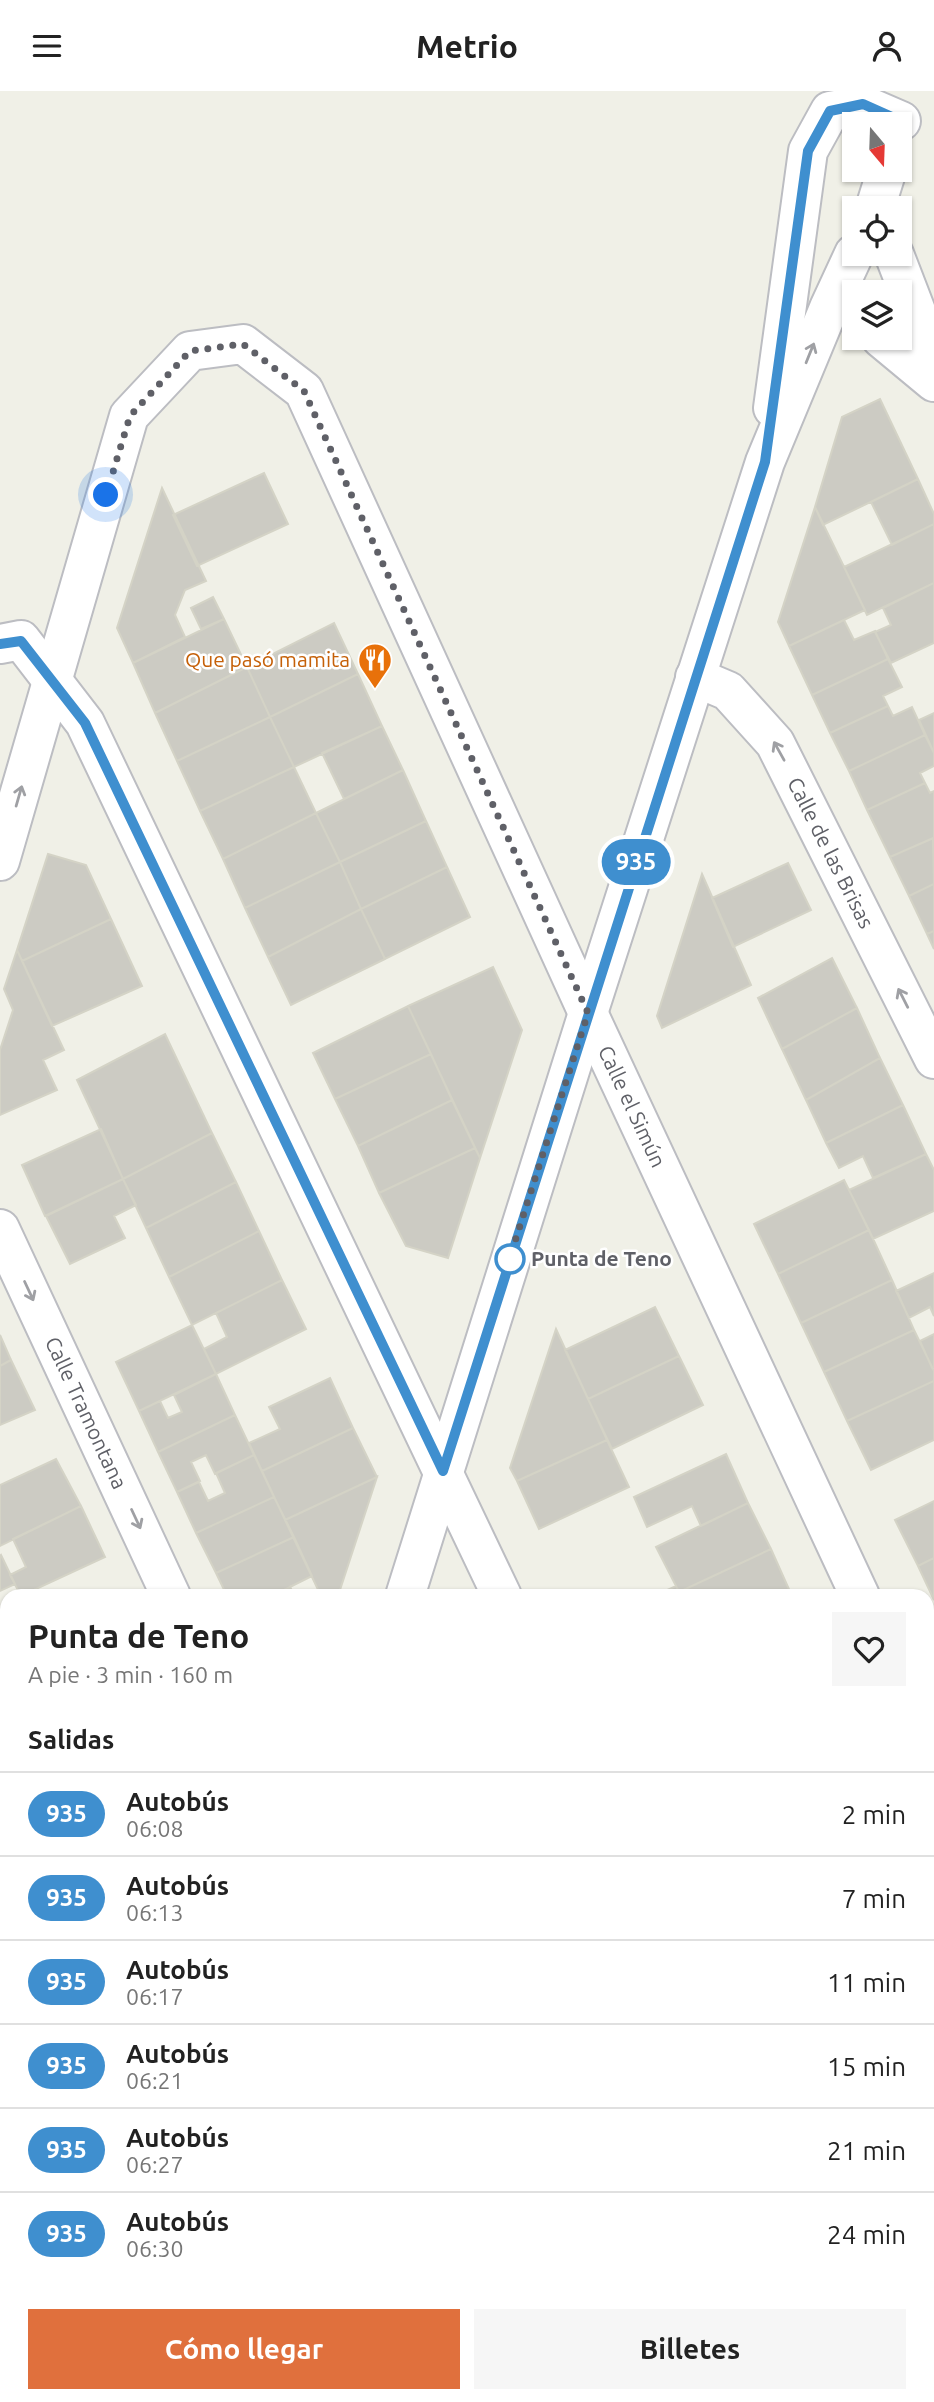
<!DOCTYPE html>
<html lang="es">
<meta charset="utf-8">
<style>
:root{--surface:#fff;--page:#f6f6f6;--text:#222;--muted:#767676;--line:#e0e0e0;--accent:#e0703d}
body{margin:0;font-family:Ubuntu,sans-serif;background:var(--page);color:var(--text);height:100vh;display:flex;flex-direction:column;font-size:26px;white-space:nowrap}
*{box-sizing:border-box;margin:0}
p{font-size:23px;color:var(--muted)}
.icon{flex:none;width:38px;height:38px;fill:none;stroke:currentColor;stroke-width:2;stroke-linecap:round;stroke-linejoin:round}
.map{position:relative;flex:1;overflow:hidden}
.side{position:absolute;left:0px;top:1498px;width:934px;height:814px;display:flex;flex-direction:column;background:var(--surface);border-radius:21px 21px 0 0;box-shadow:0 2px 5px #0004}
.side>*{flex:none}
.badge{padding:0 14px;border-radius:23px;font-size:24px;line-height:46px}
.needle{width:46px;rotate:161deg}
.fabs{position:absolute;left:842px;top:21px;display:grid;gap:14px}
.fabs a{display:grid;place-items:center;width:70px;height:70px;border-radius:0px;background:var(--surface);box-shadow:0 2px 5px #0004;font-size:35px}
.you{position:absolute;width:35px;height:35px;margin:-18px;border:5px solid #fff;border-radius:50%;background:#1a73e8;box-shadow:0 0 0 10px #1a73e833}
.map>.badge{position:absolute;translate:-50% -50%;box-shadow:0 0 0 4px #fff}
h2{padding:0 28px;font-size:26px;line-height:63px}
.round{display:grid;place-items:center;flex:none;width:74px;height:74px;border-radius:0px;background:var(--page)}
.head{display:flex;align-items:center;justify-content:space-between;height:119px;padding:0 28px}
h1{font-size:33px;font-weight:700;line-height:52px}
.button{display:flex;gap:14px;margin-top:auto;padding:14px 28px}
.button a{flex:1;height:80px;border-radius:0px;background:var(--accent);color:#fff;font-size:28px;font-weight:700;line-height:80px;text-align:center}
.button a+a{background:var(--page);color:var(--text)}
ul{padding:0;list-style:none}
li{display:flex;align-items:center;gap:21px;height:84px;padding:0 28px;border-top:2px solid var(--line)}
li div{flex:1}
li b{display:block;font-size:26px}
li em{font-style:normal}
li .badge{min-width:77px;font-weight:700;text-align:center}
header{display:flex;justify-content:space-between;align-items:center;height:91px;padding:0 28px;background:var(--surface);font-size:32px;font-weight:700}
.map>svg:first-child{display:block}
.building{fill:#cccbc3;stroke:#d4d3c6;stroke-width:2}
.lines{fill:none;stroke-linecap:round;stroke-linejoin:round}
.minor-casing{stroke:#bcbdc2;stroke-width:42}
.minor{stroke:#fff;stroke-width:38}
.oneway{stroke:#9fa0a4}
.line-casing{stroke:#fff;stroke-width:16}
.line{stroke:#3f8fcf;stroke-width:10}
.walk{stroke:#5f6067;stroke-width:7;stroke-dasharray:0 12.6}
.stop-dot{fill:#fff;stroke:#3f8fcf;stroke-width:3.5}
.labels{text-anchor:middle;stroke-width:5;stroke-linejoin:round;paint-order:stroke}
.food-label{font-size:21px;fill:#c56008;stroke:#fff;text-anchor:end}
.street-label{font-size:21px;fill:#5f6067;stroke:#fff}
.stop-label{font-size:21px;font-weight:bold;fill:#5f6067;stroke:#fff;text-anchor:start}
</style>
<header><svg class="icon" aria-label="menu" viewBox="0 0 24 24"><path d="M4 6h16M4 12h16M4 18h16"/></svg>Metrio<svg class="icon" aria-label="person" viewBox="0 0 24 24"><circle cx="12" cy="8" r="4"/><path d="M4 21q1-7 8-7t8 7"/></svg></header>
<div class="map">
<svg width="934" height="2311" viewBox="0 0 934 2311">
<rect width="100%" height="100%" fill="#f0f0e7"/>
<path class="building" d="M 880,308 L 918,388 L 823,434 L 815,416 L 842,326 Z
M 264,382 L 288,433 L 197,475 L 173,424 Z
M 918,388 L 934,423 L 934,433 L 892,454 L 871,411 Z
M 162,397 L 206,490 L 185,499 L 175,524 L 185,546 L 133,572 L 117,537 Z
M 815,416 L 865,519 L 789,555 L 778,531 Z
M 934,433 L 934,492 L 867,524 L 844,476 Z
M 934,492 L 934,552 L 891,572 L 875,541 L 891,534 L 883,517 Z
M 213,506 L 224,528 L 201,538 L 191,517 Z
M 224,528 L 247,576 L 155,622 L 133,572 Z
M 844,529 L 854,549 L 875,540 L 888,568 L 812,604 L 789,555 Z
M 334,532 L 358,583 L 270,626 L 247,576 Z
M 888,568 L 902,596 L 883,605 L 888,615 L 830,642 L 812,604 Z
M 247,576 L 270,626 L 177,670 L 155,622 Z
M 358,583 L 382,635 L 294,676 L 270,626 Z
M 888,615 L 893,625 L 912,616 L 925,644 L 849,680 L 830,642 Z
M 934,622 L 934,662 L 919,629 Z
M 270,626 L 294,676 L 200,720 L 177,670 Z
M 382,635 L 403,679 L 344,708 L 322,662 Z
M 925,644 L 934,662 L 934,675 L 920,682 L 925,692 L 867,719 L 849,680 Z
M 294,676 L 316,722 L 223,768 L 200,720 Z
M 403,679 L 426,730 L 340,771 L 316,722 Z
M 925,692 L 930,702 L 934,700 L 934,747 L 890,766 L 867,719 Z
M 316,722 L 340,771 L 245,817 L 223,768 Z
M 426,730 L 447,776 L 361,818 L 340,771 Z
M 933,747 L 934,793 L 909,805 L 890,766 Z
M 48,763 L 86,774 L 111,828 L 22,870 L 17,859 Z
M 340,771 L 361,818 L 268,866 L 245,817 Z
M 788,772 L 811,819 L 733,856 L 712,807 Z
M 447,776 L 470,826 L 385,868 L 361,818 Z
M 702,783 L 751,894 L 662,937 L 657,925 Z
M 934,793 L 934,840 L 927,843 L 909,805 Z
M 361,818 L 385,868 L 291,914 L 268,866 Z
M 111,828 L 142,895 L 52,935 L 22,870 Z
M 934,840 L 934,858 L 927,843 Z
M 17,859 L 64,959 L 43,969 L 57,999 L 0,1024 L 0,959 L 13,919 L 4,898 Z
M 832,867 L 857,917 L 782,958 L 758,907 Z
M 493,876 L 522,939 L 480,1067 L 408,915 Z
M 408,915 L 431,963 L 335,1008 L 313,962 Z
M 857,917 L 880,967 L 806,1009 L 782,958 Z
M 165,943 L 212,1042 L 123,1088 L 77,989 Z
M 431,963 L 452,1009 L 358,1055 L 335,1008 Z
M 880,967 L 903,1014 L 826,1052 L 806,1009 Z
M 452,1009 L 475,1057 L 379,1102 L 358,1055 Z
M 903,1014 L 926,1063 L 873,1087 L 863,1065 L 839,1077 L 826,1052 Z
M 101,1038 L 123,1088 L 45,1125 L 22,1074 Z
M 212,1042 L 236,1091 L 146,1137 L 123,1088 Z
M 475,1057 L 480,1067 L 448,1167 L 406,1155 L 379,1102 Z
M 926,1063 L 934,1079 L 934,1120 L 873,1148 L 849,1099 Z
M 123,1088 L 136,1114 L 114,1125 L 125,1147 L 70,1173 L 46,1125 Z
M 844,1089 L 869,1139 L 778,1183 L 754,1133 Z
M 236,1091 L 259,1140 L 169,1186 L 146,1137 Z
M 869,1139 L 892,1189 L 801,1232 L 778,1183 Z
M 259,1140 L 282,1189 L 192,1234 L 169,1186 Z
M 934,1182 L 934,1225 L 930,1216 L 909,1227 L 896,1200 Z
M 282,1189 L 306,1238 L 216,1283 L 204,1258 L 227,1246 L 216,1222 Z
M 892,1189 L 914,1239 L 824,1281 L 801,1232 Z
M 655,1216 L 679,1265 L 588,1308 L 565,1259 Z
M 192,1234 L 216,1283 L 139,1320 L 116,1271 Z
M 556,1238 L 607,1349 L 517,1390 L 510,1377 Z
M 914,1239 L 934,1280 L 934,1290 L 847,1330 L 824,1281 Z
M 934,1243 L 934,1276 L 932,1277 L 920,1250 Z
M 0,1244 L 11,1269 L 0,1275 Z
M 679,1265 L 703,1314 L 612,1358 L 588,1308 Z
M 11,1269 L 35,1319 L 0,1334 L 0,1275 Z
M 216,1283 L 235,1324 L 158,1361 L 139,1320 L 160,1310 L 168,1327 L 182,1321 L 174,1304 Z
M 330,1287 L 353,1337 L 262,1380 L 249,1352 L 280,1338 L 269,1316 Z
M 934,1290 L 934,1349 L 871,1379 L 847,1330 Z
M 235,1324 L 254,1364 L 215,1383 L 206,1364 L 191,1371 L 200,1390 L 177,1401 L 158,1361 Z
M 353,1337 L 377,1386 L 285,1429 L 262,1380 Z
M 607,1349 L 629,1396 L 539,1438 L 517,1390 Z
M 726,1363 L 748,1412 L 701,1435 L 692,1415 L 647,1436 L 634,1406 Z
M 254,1364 L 274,1406 L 196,1442 L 177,1401 L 199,1391 L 208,1410 L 225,1402 L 216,1382 Z
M 56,1368 L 81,1415 L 0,1455 L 0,1394 Z
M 377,1386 L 338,1505 L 321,1505 L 285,1429 Z
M 274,1406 L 294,1446 L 216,1482 L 196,1442 Z
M 934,1410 L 934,1467 L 918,1475 L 895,1429 Z
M 748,1412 L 771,1458 L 679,1501 L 656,1456 Z
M 81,1415 L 105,1466 L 21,1505 L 10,1484 L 26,1476 L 13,1448 Z
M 294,1446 L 312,1485 L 272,1505 L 227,1505 L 216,1482 Z
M 771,1458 L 792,1505 L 681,1505 L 679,1501 Z
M 1,1464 L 15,1493 L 0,1500 L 0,1465 Z
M 934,1467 L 934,1509 L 918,1475 Z
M 676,1495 L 681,1505 L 654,1505 Z
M 290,1496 L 295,1505 L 272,1505 L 289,1497 Z
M 7,1582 L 7,1642 L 0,1645 L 0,1586 Z
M 7,1642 L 7,1688 L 5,1690 L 0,1680 L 0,1645 Z
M 928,1791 L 934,1804 L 928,1807 Z
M 934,1804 L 934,1836 L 928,1857 L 928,1807 Z
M 2,1905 L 7,1917 L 7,1949 L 0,1952 Z
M 7,1949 L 7,1998 L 0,2002 L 0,1952 Z
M 7,1998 L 7,2021 L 0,2024 L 0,2002 Z
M 7,2052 L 7,2095 L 0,2098 L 0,2055 Z
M 0,2115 L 7,2129 L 7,2147 L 0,2150 Z
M 7,2147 L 7,2208 L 0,2211 L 0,2150 Z
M 7,2208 L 7,2266 L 0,2270 L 0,2211 Z
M 7,2266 L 7,2305 L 83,2305 L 83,2307 L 75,2311 L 12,2311 L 0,2306 L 0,2270 Z
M 298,2305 L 398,2305 L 401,2311 L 298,2311 L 296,2306 Z
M 398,2305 L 435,2305 L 422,2311 L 401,2311 Z
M 699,2305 L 782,2305 L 780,2311 L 702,2311 Z"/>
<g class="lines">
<g class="minor-casing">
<g id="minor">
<path d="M 875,117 L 887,79"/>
<path d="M 894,163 L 934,267"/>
<path d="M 881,247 L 934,291"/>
<path d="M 773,317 L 808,60 L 830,20 L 864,14 L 901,30"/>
<path d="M 0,553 L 21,549 L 85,632 L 502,1505"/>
<path id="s1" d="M 695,586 L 728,600 L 775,652 L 934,968"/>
<path id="s2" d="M 0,770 L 129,325 L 190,260 L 243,253 L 304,300 L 588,922 L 860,1505"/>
<path id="s3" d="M 0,1138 L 171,1505"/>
<path d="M 405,1505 L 588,922 L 765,371 L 829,217 L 854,163"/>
<path d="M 928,1651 L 934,1665"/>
<path d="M 0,1797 L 7,1812"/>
<path d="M 928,2019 L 934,1999"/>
<path d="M 552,2305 L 555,2311"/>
<path d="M 881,2305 L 883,2311"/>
<path d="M 149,2311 L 151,2305"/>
<path d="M 832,2311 L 834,2305"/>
</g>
</g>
<use href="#minor" class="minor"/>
</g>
<defs><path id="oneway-shaft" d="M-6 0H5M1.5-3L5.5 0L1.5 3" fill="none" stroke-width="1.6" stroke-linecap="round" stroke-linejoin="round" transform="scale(1.75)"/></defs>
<g class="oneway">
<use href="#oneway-shaft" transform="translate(810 262) rotate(-68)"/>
<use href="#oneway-shaft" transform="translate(779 660) rotate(-119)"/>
<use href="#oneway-shaft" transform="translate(19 705) rotate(-74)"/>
<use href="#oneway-shaft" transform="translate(903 907) rotate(-117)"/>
<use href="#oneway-shaft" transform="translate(29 1200) rotate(65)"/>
<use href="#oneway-shaft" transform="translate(136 1428) rotate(65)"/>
</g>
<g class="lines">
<g class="line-casing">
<path id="line" d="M 0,553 L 21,550 L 85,632 L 443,1380 L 765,371 L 808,60 L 830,20 L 863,13 L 901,30 L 900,34"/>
</g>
<use href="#line" class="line"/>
<path class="walk" d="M 106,404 L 130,325 L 190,260 L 243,253 L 304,300 L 588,922 L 508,1172 L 510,1168"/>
</g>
<defs>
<g id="restaurant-pin" transform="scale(1.75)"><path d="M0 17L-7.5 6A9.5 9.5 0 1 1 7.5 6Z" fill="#e8710a" stroke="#fff"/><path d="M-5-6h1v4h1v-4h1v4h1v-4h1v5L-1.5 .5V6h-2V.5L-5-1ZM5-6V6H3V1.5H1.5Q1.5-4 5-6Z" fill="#fff"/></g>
</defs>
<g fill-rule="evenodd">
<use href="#restaurant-pin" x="375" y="569"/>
</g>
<circle class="stop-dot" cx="510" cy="1168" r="14"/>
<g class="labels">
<g class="food-label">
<text x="350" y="576">Que pasó mamita</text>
</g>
<g class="street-label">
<text dy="7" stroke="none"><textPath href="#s1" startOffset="229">Calle de las Brisas</textPath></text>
<text dy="7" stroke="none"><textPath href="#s2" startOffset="1470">Calle el Simún</textPath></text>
<text dy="7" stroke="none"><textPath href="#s3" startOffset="203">Calle Tramontana</textPath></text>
</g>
<g class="stop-label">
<text x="531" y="1175">Punta de Teno</text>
</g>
</g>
</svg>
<div class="fabs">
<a><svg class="needle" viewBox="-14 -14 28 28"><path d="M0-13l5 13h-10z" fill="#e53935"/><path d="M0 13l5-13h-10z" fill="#767676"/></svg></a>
<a><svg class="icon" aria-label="locate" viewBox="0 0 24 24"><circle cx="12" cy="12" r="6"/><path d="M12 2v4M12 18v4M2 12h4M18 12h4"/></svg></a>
<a><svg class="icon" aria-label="layers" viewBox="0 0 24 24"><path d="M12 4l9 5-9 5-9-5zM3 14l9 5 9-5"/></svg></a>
</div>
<div class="you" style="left:106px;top:404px"></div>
<b class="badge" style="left:636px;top:771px;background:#3f8fcf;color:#fff">935</b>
<section class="side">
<div class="head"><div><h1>Punta de Teno</h1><p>A pie · 3 min · 160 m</p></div><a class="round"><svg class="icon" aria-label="heart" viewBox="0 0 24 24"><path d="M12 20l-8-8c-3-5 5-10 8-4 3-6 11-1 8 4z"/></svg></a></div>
<h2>Salidas</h2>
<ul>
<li><span class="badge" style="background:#3f8fcf;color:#fff">935</span><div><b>Autobús</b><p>06:08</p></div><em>2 min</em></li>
<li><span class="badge" style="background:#3f8fcf;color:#fff">935</span><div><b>Autobús</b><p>06:13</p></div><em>7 min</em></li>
<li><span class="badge" style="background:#3f8fcf;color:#fff">935</span><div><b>Autobús</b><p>06:17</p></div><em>11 min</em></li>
<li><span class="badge" style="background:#3f8fcf;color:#fff">935</span><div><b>Autobús</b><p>06:21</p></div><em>15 min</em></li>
<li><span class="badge" style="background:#3f8fcf;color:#fff">935</span><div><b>Autobús</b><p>06:27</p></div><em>21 min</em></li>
<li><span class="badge" style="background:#3f8fcf;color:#fff">935</span><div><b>Autobús</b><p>06:30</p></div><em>24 min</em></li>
</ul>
<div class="button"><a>Cómo llegar</a><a>Billetes</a></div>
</section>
</div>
